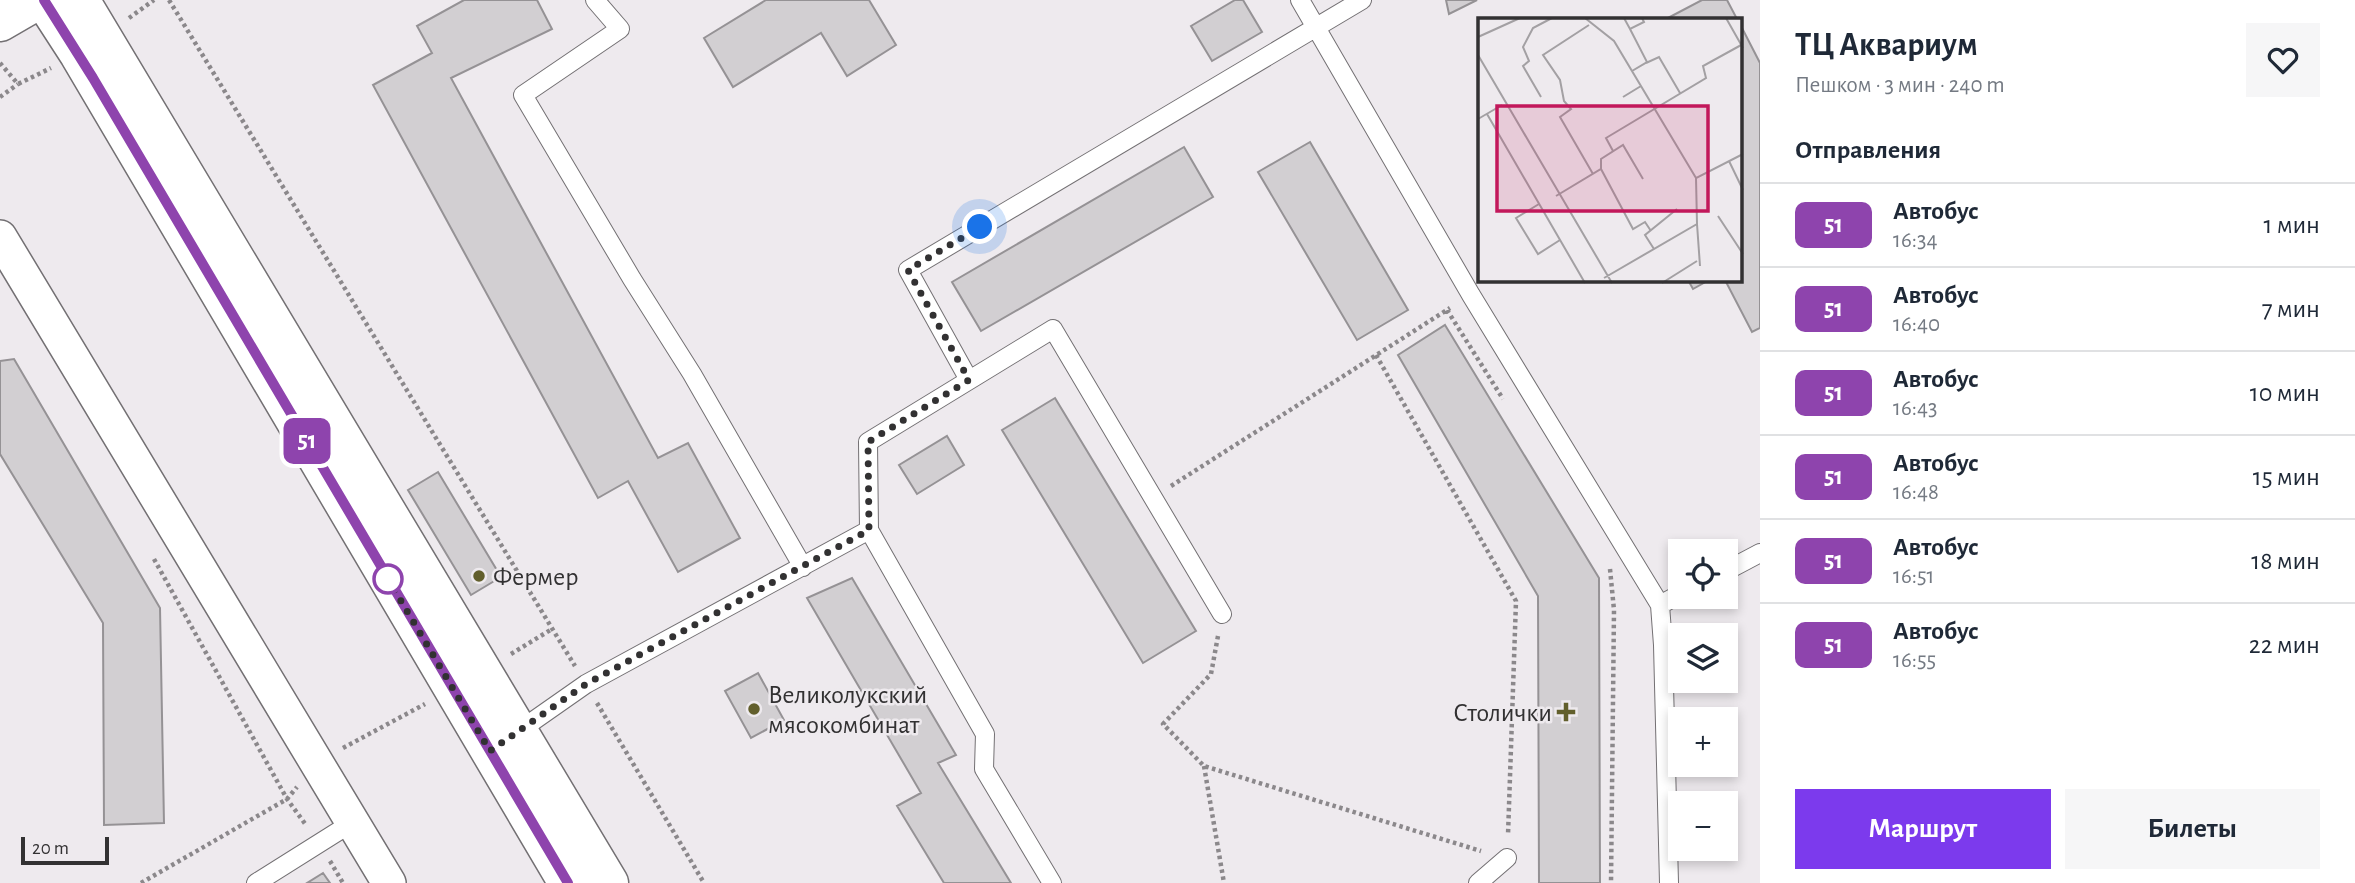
<!DOCTYPE html>
<html lang="ru">
<meta charset="utf-8">
<style>
:root{--surface:#fff;--page:#f6f6f7;--text:#1f2937;--muted:#747a83;--line:#e0e1e3;--accent:#7c3aed}
body{margin:0;font-family:"Alegreya Sans",sans-serif;background:var(--page);color:var(--text);height:100vh;display:flex;flex-direction:column;font-size:26px;white-space:nowrap}
*{box-sizing:border-box;margin:0}
p{font-size:23px;color:var(--muted)}
.icon{flex:none;width:38px;height:38px;fill:none;stroke:currentColor;stroke-width:2;stroke-linecap:round;stroke-linejoin:round}
.map{position:relative;flex:1;overflow:hidden}
.side{display:flex;flex-direction:column;background:var(--surface);width:595px}
.side>*{flex:none}
.badge{padding:0 14px;border-radius:10px;font-size:24px;line-height:46px}
.tools{position:absolute;left:1668px;top:539px;display:grid;gap:14px}
.tools a{display:grid;place-items:center;width:70px;height:70px;border-radius:0px;background:var(--surface);box-shadow:0 4px 10px #0003;font-size:35px}
.scale{position:absolute;left:21px;bottom:18px;width:88px;box-sizing:border-box;padding-left:7px;border:4px solid #323132;border-top:0;font-size:19px;line-height:24px;white-space:nowrap;color:#323132;-webkit-text-stroke:5px #eeeaee;paint-order:stroke}
.you{position:absolute;width:35px;height:35px;margin:-18px;border:5px solid #fff;border-radius:50%;background:#1a73e8;box-shadow:0 0 0 10px #1a73e833}
.map>.badge{position:absolute;translate:-50% -50%;box-shadow:0 0 0 4px #fff}
h2{padding:0 35px;font-size:26px;line-height:63px}
.round{display:grid;place-items:center;flex:none;width:74px;height:74px;border-radius:0px;background:var(--page)}
.overview{display:flex;align-items:center;justify-content:space-between;height:119px;padding:0 35px}
h1{font-size:33px;font-weight:700;line-height:52px}
.action{display:flex;gap:14px;margin-top:auto;padding:14px 35px}
.action a{flex:1;height:80px;border-radius:0px;background:var(--accent);color:#fff;font-size:28px;font-weight:700;line-height:80px;text-align:center}
.action a+a{background:var(--page);color:var(--text)}
ul{padding:0;list-style:none}
li{display:flex;align-items:center;gap:21px;height:84px;padding:0 35px;border-top:2px solid var(--line)}
li div{flex:1}
li b{display:block;font-size:26px}
li em{font-style:normal}
li .badge{min-width:77px;font-weight:700;text-align:center}
main{display:flex;flex:1;min-height:0}
.map>svg:first-child{display:block}
.building{fill:#d2cfd2;stroke:#959295;stroke-width:2}
.lines{fill:none;stroke-linecap:round;stroke-linejoin:round}
.lane-casing{stroke:#737073;stroke-width:20}
.street-casing{stroke:#737073;stroke-width:36}
.secondary-casing{stroke:#737073;stroke-width:41}
.path{stroke:#8b888b;stroke-width:4.5;stroke-dasharray:3.5 3.5;stroke-linecap:butt}
.lane{stroke:#fff;stroke-width:18}
.street{stroke:#fff;stroke-width:33}
.secondary{stroke:#fff;stroke-width:38}
.line-casing{stroke:#fff;stroke-width:16}
.line{stroke:#8e44ad;stroke-width:10}
.walk{stroke:#323132;stroke-width:7;stroke-dasharray:0 12.6}
.poi-dot{fill:#625f2c;stroke:#eeeaee;stroke-width:2.5}
.stop-dot{fill:#fff;stroke:#8e44ad;stroke-width:3.5}
.labels{text-anchor:middle;stroke-width:5;stroke-linejoin:round;paint-order:stroke}
.poi-label{font-size:26px;fill:#323132;stroke:#eeeaee;text-anchor:start}
.inset-road{fill:none;stroke:#a3a0a3;stroke-width:2}
.view{fill:#c2185b;fill-opacity:0.15;stroke:#c2185b;stroke-width:3.5}
.inset-edge{fill:none;stroke:#323132;stroke-width:3.5}
</style>
<main>
<div class="map">
<svg width="1760" height="883" viewBox="0 0 1760 883">
<rect width="100%" height="100%" fill="#eeeaee"/>
<path class="building" d="M 464,0 L 537,0 L 552,29 L 451,78 L 658,458 L 688,443 L 740,538 L 678,572 L 628,481 L 598,498 L 373,85 L 432,53 L 417,26 Z
M 766,0 L 869,0 L 896,45 L 847,76 L 821,33 L 733,87 L 704,38 Z
M 1235,0 L 1243,0 L 1262,32 L 1212,61 L 1191,26 Z
M 1446,0 L 1477,0 L 1449,14 Z
M 1702,0 L 1727,0 L 1737,19 L 1666,19 Z
M 1741,26 L 1760,63 L 1760,328 L 1752,332 L 1725,280 L 1741,280 Z
M 1310,142 L 1408,310 L 1357,340 L 1258,172 Z
M 1184,147 L 1213,197 L 981,331 L 952,282 Z
M 1688,280 L 1709,280 L 1693,289 Z
M 1445,325 L 1599,578 L 1600,883 L 1539,883 L 1538,596 L 1398,355 Z
M 14,359 L 160,608 L 164,823 L 104,825 L 103,623 L 0,454 L 0,361 Z
M 1055,398 L 1196,631 L 1143,663 L 1002,430 Z
M 947,436 L 964,465 L 917,494 L 899,465 Z
M 438,472 L 501,577 L 471,595 L 408,490 Z
M 852,578 L 956,755 L 938,763 L 1011,883 L 944,883 L 897,806 L 921,793 L 807,598 Z
M 758,673 L 784,720 L 751,738 L 725,691 Z
M 323,873 L 330,883 L 307,883 Z"/>
<g class="lines">
<g class="lane-casing">
<path id="lane" d="M 595,0 L 620,29 L 523,95 L 632,279 L 692,374 L 803,567
M 1300,0 L 1471,295 L 1660,605
M 969,380 L 908,270 L 1362,0
M 869,530 L 868,442 L 1053,329 L 1222,614
M 1726,571 L 1760,553
M 516,733 L 586,684 L 869,530 L 985,734 L 984,769 L 1052,883
M 256,883 L 353,822
M 1478,883 L 1507,858
M 1669,883 L 1663,645 L 1660,605 L 1680,594"/>
</g>
<g class="street-casing">
<path id="street" d="M 0,237 L 389,883"/>
</g>
<g class="secondary-casing">
<path id="secondary" d="M 44,0 L 79,54 L 568,883
M 80,0 L 609,883
M 0,22 L 38,0"/>
</g>
<path class="path" d="M 169,0 L 575,666
M 129,18 L 154,0
M 0,63 L 18,84 L 51,68
M 0,97 L 18,84
M 1447,310 L 1503,399
M 1376,355 L 1516,601 L 1508,835
M 1171,486 L 1450,308
M 154,559 L 287,799 L 306,825
M 1610,569 L 1614,610 L 1611,883
M 1218,636 L 1211,674 L 1163,724 L 1204,766 L 1481,851
M 511,654 L 552,629
M 597,703 L 704,883
M 343,748 L 425,704
M 1204,766 L 1224,883
M 330,861 L 343,883
M 141,883 L 287,799 L 297,787"/>
<use href="#lane" class="lane"/>
<use href="#street" class="street"/>
<use href="#secondary" class="secondary"/>
</g>
<g class="lines">
<g class="line-casing">
<path id="line" d="M 44,0 L 93,78 L 568,883"/>
</g>
<use href="#line" class="line"/>
<path class="walk" d="M 388,579 L 490,751 L 586,684 L 869,530 L 868,442 L 969,380 L 908,270 L 980,227"/>
</g>
<g class="poi-dot">
<circle cx="479" cy="576" r="7"/>
<circle cx="754" cy="709" r="7"/>
<path d="M1562.5 701.5h7v7h7v7h-7v7h-7v-7h-7v-7h7z"/>
</g>
<circle class="stop-dot" cx="388" cy="579" r="14"/>
<g class="labels">
<g class="poi-label">
<text x="493" y="585">Фермер</text>
<text x="768" y="703">Великолукский<tspan x="768" dy="30">мясокомбинат</tspan></text>
<text x="1552" y="721" text-anchor="end">Столички</text>
</g>
</g>
<g transform="translate(1478 18)">
<rect width="264" height="264" fill="#eeeaee"/>
<path class="inset-road" d="M 107,0 L 136,23 L 218,160M 146,0 L 152,11 L 166,4 L 164,0M 248,0 L 265,30M 111,7 L 65,37 L 82,62 L 86,83 L 93,91 L 82,99 L 115,156M 152,11 L 169,44 L 154,53M 0,19 L 42,0M 0,37 L 134,265M 168,45 L 181,39 L 202,75M 63,79 L 45,48 L 51,43 L 45,29 L 55,10 L 74,0M 145,79 L 163,68M 9,96 L 107,265M 0,101 L 24,87M 135,133 L 128,120 L 228,60 L 225,48 L 265,26M 251,143 L 265,172M 123,151 L 123,141 L 145,127 L 165,161M 78,178 L 123,151 L 155,211 L 167,204 L 173,213M 61,186 L 38,200 L 60,236 L 82,222M 240,198 L 265,236M 219,206 L 222,248M 176,231 L 167,217 L 199,191M 126,260 L 219,206 L 218,160 L 265,136M 184,265 L 219,243"/>
<path class="view" d="M 19,88 L 230,88 L 230,193 L 19,193 Z"/>
<rect width="264" height="264" class="inset-edge"/>
</g>
</svg>
<div class="tools">
<a><svg class="icon" aria-label="locate" viewBox="0 0 24 24"><circle cx="12" cy="12" r="6"/><path d="M12 2v4M12 18v4M2 12h4M18 12h4"/></svg></a>
<a><svg class="icon" aria-label="layers" viewBox="0 0 24 24"><path d="M12 4l9 5-9 5-9-5zM3 14l9 5 9-5"/></svg></a>
<a>+</a>
<a>−</a>
</div>
<div class="scale">20 m</div>
<div class="you" style="left:980px;top:227px"></div>
<b class="badge" style="left:307px;top:441px;background:#8e44ad;color:#fff">51</b>
</div>
<section class="side">
<div class="overview"><div><h1>ТЦ Аквариум</h1><p>Пешком · 3 мин · 240 m</p></div><a class="round"><svg class="icon" aria-label="heart" viewBox="0 0 24 24"><path d="M12 20l-8-8c-3-5 5-10 8-4 3-6 11-1 8 4z"/></svg></a></div>
<h2>Отправления</h2>
<ul>
<li><span class="badge" style="background:#8e44ad;color:#fff">51</span><div><b>Автобус</b><p>16:34</p></div><em>1 мин</em></li>
<li><span class="badge" style="background:#8e44ad;color:#fff">51</span><div><b>Автобус</b><p>16:40</p></div><em>7 мин</em></li>
<li><span class="badge" style="background:#8e44ad;color:#fff">51</span><div><b>Автобус</b><p>16:43</p></div><em>10 мин</em></li>
<li><span class="badge" style="background:#8e44ad;color:#fff">51</span><div><b>Автобус</b><p>16:48</p></div><em>15 мин</em></li>
<li><span class="badge" style="background:#8e44ad;color:#fff">51</span><div><b>Автобус</b><p>16:51</p></div><em>18 мин</em></li>
<li><span class="badge" style="background:#8e44ad;color:#fff">51</span><div><b>Автобус</b><p>16:55</p></div><em>22 мин</em></li>
</ul>
<div class="action"><a>Маршрут</a><a>Билеты</a></div>
</section>
</main>
